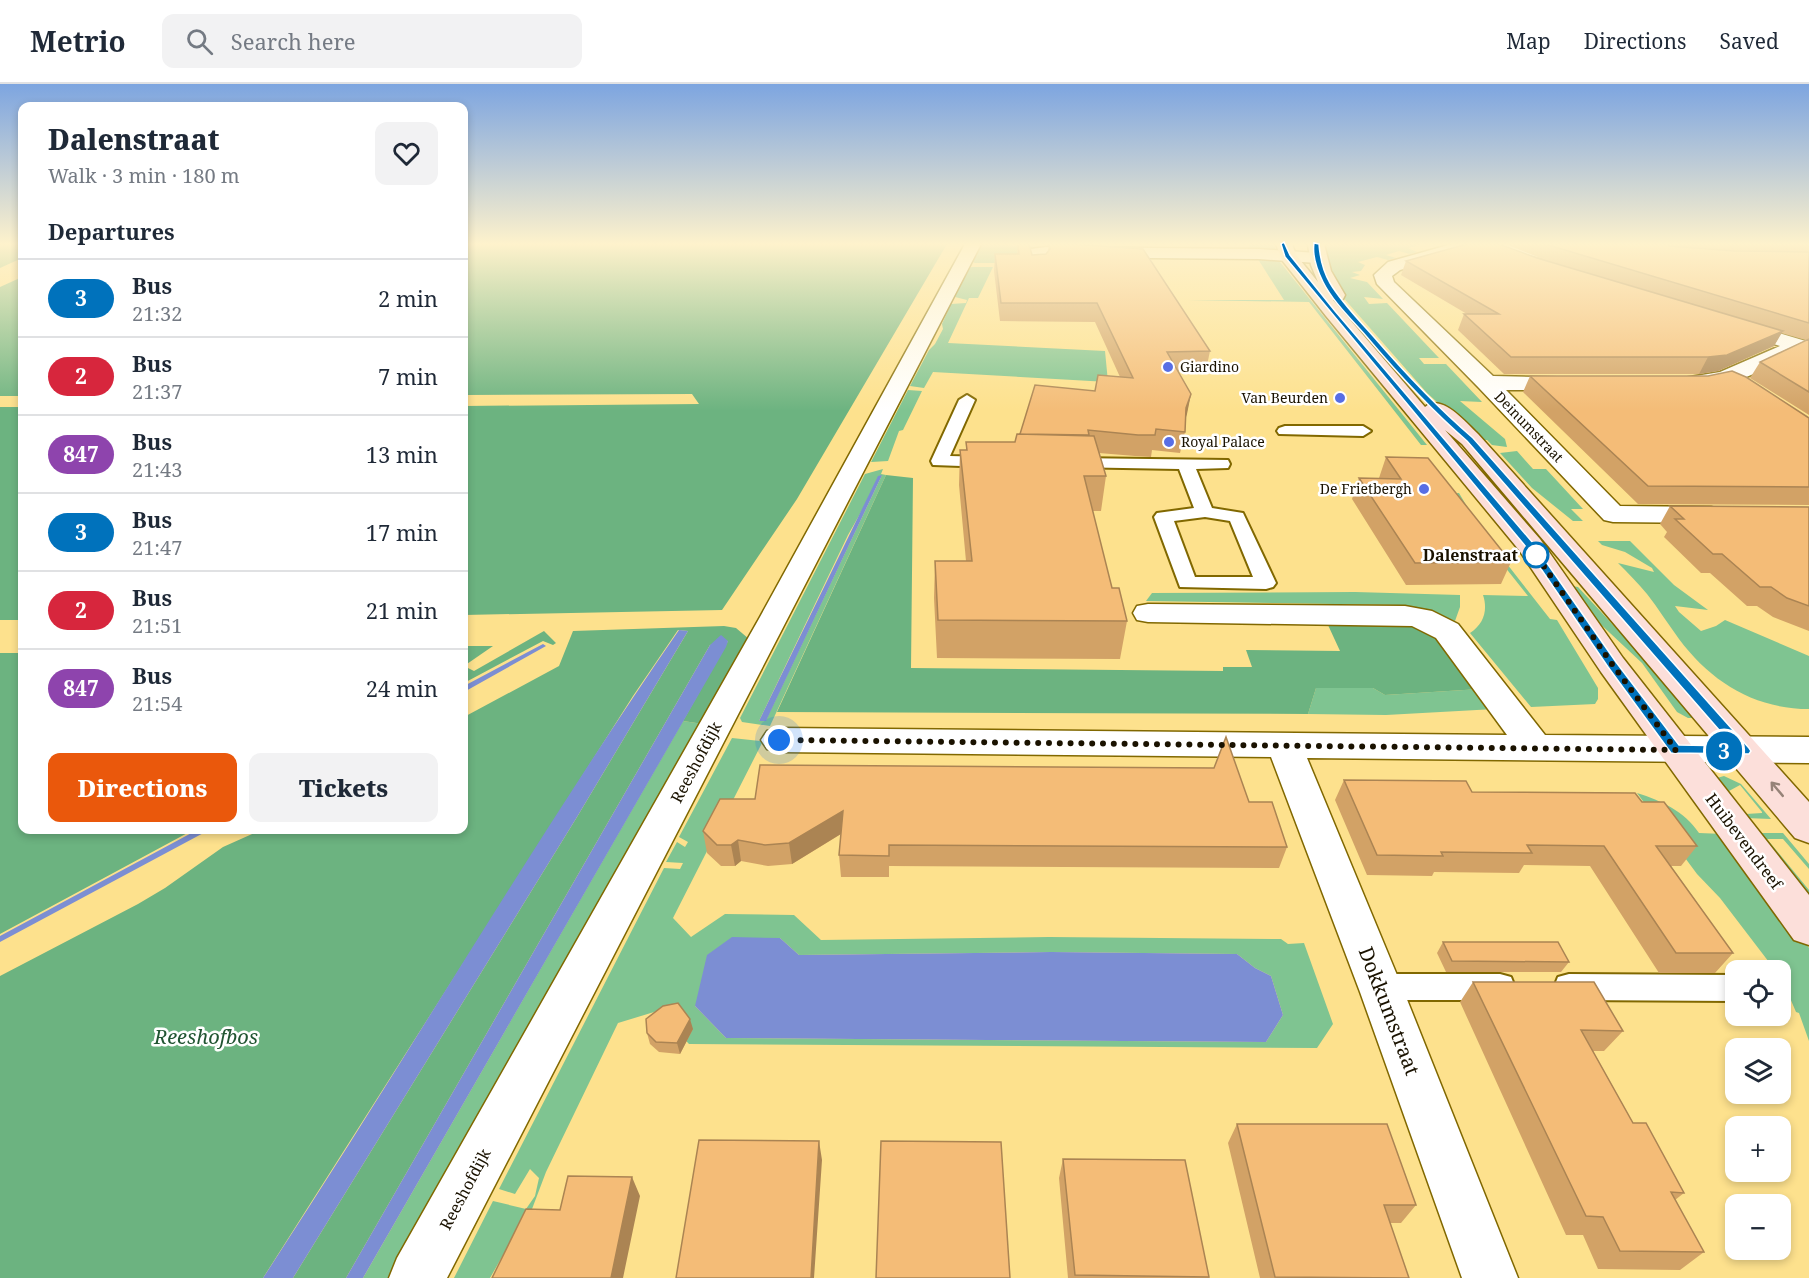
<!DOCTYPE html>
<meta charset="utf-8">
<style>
:root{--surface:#fff;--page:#f2f2f3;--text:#1f2937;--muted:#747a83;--line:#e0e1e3;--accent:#ea580c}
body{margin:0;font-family:"Noto Serif",serif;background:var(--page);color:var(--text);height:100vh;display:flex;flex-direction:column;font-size:22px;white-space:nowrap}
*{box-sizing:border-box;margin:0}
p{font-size:20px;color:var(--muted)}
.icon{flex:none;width:33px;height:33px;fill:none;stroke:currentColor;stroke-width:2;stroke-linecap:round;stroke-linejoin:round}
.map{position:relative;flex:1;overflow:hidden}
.details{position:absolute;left:18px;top:18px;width:450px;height:732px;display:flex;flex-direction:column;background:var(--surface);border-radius:12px;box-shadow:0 3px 9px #0003}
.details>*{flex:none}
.badge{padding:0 12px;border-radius:20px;font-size:21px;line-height:39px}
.buttons{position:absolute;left:1725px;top:876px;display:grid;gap:12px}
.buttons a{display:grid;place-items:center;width:66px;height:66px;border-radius:12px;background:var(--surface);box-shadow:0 3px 9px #0003;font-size:30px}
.you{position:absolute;width:30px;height:30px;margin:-15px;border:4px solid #fff;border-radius:50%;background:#1a73e8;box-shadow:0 0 0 9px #1a73e833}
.map>.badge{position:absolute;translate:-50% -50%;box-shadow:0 0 0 3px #fff}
h2{padding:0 30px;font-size:22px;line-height:54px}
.round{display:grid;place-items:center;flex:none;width:63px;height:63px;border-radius:12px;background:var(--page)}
.head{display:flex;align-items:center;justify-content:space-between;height:102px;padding:0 30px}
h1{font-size:28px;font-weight:800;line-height:45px}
.button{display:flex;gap:12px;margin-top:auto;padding:12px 30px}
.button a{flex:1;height:69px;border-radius:12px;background:var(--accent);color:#fff;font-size:24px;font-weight:800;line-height:69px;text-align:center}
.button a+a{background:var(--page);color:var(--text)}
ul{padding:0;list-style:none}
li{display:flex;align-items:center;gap:18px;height:78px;padding:0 30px;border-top:2px solid var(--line)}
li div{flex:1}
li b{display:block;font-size:22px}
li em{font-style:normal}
li .badge{min-width:66px;font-weight:700;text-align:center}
header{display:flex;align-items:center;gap:36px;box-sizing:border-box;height:84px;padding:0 30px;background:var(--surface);border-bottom:2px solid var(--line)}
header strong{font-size:28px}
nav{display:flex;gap:33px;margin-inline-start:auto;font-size:21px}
.search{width:420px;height:54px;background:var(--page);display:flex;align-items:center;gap:15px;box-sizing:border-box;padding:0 21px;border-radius:12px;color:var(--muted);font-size:22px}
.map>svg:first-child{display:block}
.green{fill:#7fc491;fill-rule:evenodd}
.forest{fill:#6cb380}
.water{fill:#7c8ed3}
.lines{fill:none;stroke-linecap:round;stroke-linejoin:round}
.lane-casing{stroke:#816800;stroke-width:4}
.street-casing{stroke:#816800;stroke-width:3}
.secondary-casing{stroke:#816800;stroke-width:3}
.lane{fill:#fff;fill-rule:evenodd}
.street{fill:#fff;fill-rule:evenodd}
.secondary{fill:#fcdfda;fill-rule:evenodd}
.wall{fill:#d2a266;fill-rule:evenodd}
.shaded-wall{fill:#ab8453}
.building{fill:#f4bc77;stroke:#ab8453;stroke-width:1.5}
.oneway{stroke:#968378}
.line{fill:#0072bc;stroke:#fff;stroke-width:1.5}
.walk{stroke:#1a1200;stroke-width:6;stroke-dasharray:0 10.8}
.poi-dot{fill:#586ee5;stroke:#fff;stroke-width:2}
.stop-dot{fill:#fff;stroke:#0072bc;stroke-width:3}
.labels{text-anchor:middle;stroke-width:5;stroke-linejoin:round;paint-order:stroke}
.far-poi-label{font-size:14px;fill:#1a1200;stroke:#fff;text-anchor:start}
.far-street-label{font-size:14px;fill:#1a1200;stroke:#fff}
.stop-label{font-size:16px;font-weight:bold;fill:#1a1200;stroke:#fff;text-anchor:end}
.street-label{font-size:16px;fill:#1a1200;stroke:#fff}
.near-street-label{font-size:20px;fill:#1a1200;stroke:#fff}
.near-park-label{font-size:20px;font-style:italic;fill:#205431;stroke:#fff}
</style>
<header>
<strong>Metrio</strong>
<div class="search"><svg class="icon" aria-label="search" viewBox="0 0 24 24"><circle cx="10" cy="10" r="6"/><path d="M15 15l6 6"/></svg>Search here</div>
<nav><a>Map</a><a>Directions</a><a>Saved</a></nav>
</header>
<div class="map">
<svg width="1809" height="1194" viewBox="0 0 1809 1194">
<rect width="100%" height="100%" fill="#fde18d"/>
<path class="green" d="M 982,160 L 1043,163 L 1240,164 L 1249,163 L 1250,160 L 1274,160 L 1275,165 L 1022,179 L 975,179 L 973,178 Z
M 1324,160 L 1423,160 L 1408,164 L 1417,168 L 1410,170 L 1399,167 L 1386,171 L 1396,174 L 1388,176 L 1377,173 L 1358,178 L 1365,181 L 1361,187 L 1352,188 L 1360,191 L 1350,194 L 1367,198 L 1383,215 L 1364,213 L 1369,220 L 1387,219 L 1439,274 L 1419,274 L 1424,280 L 1446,280 L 1482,318 L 1460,317 L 1505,355 L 1507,363 L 1492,361 L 1487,356 L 1479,356 L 1427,309 L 1348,219 L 1334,202 Z
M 1256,172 L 1280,178 L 1427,361 L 1421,361 L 1309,218 L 1188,216 L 1284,216 Z
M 972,183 L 993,183 L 978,214 L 969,214 L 948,259 L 1105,267 L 1108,298 L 933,288 L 924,304 L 910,302 L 929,266 L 935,260 L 943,245 L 942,240 L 951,220 L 966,219 L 967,216 L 955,213 L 969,184 Z
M 908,306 L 922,307 L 903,346 L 899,347 L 888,377 L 871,378 Z
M 1517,367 L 1533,385 L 1546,385 L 1583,425 L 1571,425 L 1583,437 L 1573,437 L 1532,404 L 1500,369 Z
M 883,385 L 881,390 L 886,391 L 770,642 L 742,638 L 740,634 L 865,390 ZM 882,391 L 766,636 L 759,637 L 848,451 Z
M 1459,409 L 1482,448 L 1550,535 L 1557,536 L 1598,604 L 1598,615 L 1595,620 L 1531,623 L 1470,549 C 1484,540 1488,526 1483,511 L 1528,512 L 1447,410 Z
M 1598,457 L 1630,457 L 1674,501 L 1708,526 L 1675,522 L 1679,528 L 1701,547 L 1716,542 L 1725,536 L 1809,572 L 1809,625 C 1755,625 1711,598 1679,555 C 1668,540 1658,524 1647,510 C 1638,499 1628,489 1618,479 L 1654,488 L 1652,484 L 1625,468 L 1602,461 Z
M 1572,502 L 1578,503 L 1699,634 L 1688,634 L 1677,628 L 1642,579 L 1595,535 Z
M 1355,508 L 1460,511 L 1460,523 L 1455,537 L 1434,528 L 1400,521 L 1146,517 L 1152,509 Z
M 1316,604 L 1373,604 L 1385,611 L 1480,605 L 1495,625 L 1386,631 L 1308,630 Z
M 683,637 L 703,640 L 397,1194 L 363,1194 Z
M 732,654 L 760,657 L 762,659 L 673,834 L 691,853 L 725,830 L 794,831 L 821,856 L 1049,853 L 1281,855 L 1288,860 L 1304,859 L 1333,940 L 1317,964 L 689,960 L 663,933 L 664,925 L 618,939 L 546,1088 L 532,1125 L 520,1141 L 490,1194 L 454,1194 L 493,1117 L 526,1125 L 535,1112 L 539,1094 L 530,1085 L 515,1110 L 499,1105 L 664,784 L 680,785 L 683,779 L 666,778 L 677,758 L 685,763 L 688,758 L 679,753 ZM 780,854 L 799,871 L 1051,868 L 1237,870 L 1255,884 L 1271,892 L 1283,931 L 1266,958 L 726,954 L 695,922 Z
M 1724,692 L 1741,700 L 1771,735 L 1745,734 L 1717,694 ZM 1740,701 L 1762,728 L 1762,729 L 1746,730 L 1729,707 Z
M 1637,709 C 1662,717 1684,727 1699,749 L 1724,750 L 1806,859 L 1809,864 L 1809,957 L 1799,929 L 1796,928 L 1781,893 L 1780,886 L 1775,886 L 1720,814 L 1697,790 Z
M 1757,749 L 1783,749 L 1809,780 L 1809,785 L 1783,755 L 1767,755 L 1809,806 L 1809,814 Z"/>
<path class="forest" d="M 0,160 L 22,160 L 22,174 L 0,184 Z
M 464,160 L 947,160 L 797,415 L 722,526 L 464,531 L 464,322 L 699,320 L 692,310 L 464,311 Z
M 22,193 L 22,312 L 0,312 L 0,203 Z
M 0,323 L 22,323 L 22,536 L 0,536 Z
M 886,391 L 913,394 L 911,584 L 1223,587 L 1223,583 L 1252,583 L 1246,566 L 1340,567 L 1328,541 C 1362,541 1409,533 1438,554 C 1453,565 1468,590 1480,605 L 1385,611 L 1373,604 L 1316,604 L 1308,630 L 777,628 Z
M 724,542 L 736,544 L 749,555 L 703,640 L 683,637 L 728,557 L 710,561 L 346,1194 L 293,1194 L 577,733 L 688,547 L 678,546 L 633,612 L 263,1194 L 0,1194 L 0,892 L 138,820 L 165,804 L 223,763 L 261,746 L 464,746 L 464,633 L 559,582 L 573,547 Z
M 544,547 L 556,559 L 553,561 L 543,557 L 464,599 L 464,562 L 493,562 L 464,582 L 474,587 Z
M 0,569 L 22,569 L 22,746 L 193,746 L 0,850 Z"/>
<path class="water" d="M 882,391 L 766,637 L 759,637 L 878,392 Z
M 679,546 L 688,547 L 577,733 L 293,1194 L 263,1194 C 404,979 533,757 679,546 Z
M 721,551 L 728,557 L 726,563 L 363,1194 L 346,1194 L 710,561 Z
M 543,560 L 546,562 L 464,608 L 464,602 Z
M 197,746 L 209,746 L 0,858 L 0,852 Z
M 732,853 L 780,854 L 799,871 L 1051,868 L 1237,870 L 1255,884 L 1271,892 L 1283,931 L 1266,958 L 726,954 L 695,922 L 707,871 Z"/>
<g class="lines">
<g class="lane-casing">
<path id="lane" d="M 967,311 L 975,316 L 950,372 L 989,373 L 997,378 L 989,383 L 933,381 L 931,377 L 959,316 Z
M 1285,342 L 1363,342 L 1371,347 L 1363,352 L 1279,350 L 1277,347 L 1279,344 Z
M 1073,374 L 1228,376 L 1230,380 L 1228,384 L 1196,385 L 1212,424 L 1243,429 L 1276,499 L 1273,503 L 1266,505 L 1180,503 L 1154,433 L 1157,429 L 1194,424 L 1179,385 L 1067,383 L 1065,379 ZM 1205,433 L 1230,437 L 1253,493 L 1195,493 L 1174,437 Z
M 1380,890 L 1500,890 L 1511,893 L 1515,903 L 1511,913 L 1500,916 L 1380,916 L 1369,913 L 1365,903 L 1369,893 Z
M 1569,890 L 1736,891 L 1736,917 L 1569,916 L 1558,913 L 1554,903 L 1558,893 Z"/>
</g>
<g class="street-casing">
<path id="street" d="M 965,160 L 981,160 L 447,1194 L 389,1194 L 397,1174 L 760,533 Z
M 1452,160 L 1478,160 L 1476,164 L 1400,186 L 1392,192 L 1394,198 L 1493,292 L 1580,294 L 1583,299 L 1580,304 L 1572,306 L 1506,306 L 1620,422 L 1711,423 L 1720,425 L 1724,431 L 1720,437 L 1711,439 L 1613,438 L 1604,436 L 1479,304 L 1377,200 L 1374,191 L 1388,178 Z
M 1493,160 L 1524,160 L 1557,167 L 1559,171 L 1557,175 L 1551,176 L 1495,164 Z
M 1046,163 L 1259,165 L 1317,169 L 1323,170 L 1326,174 L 1323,178 L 1317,179 L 1259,175 L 1046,173 L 1043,186 L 1031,186 L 1028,169 L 1030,165 Z
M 1736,236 L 1809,258 L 1809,270 L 1800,268 C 1769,282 1719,312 1684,304 L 1681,299 L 1684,294 L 1720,288 L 1780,262 L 1729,246 L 1726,242 L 1729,238 Z
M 1148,520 L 1405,522 L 1432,527 L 1458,540 L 1545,651 L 1809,653 L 1809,679 L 1307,674 L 1404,908 L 1518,1194 L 1462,1194 L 1360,908 L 1271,673 L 779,668 L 767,665 L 761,656 L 767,647 L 779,644 L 1507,651 L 1436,554 L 1412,542 L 1148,538 L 1137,536 L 1133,529 L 1137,522 Z"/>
</g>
<g class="secondary-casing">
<path id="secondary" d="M 1276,160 L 1292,160 L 1296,171 L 1318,198 L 1311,181 L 1308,160 L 1324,160 L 1331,187 L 1345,211 L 1343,215 L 1333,216 L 1425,323 C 1442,309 1466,339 1478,350 L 1809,718 L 1809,759 L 1795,754 L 1462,360 L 1445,346 L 1540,455 L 1623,574 L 1809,811 L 1809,861 L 1794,856 L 1601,588 L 1519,466 L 1326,232 L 1282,176 Z"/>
</g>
<use href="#lane" class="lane"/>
<use href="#street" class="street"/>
<use href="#secondary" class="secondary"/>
</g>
<path class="wall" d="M 1018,160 L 1032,171 L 1046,170 L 1048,167 L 1049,160 L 1210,267 L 1206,286 L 1178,287 L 1191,310 L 1185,336 L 1185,348 L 1180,369 L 1152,366 L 1151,373 L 1135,372 L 1099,369 L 1106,392 L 1101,427 L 1092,427 L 1112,504 L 1127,537 L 1120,575 L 937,574 L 934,514 L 935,477 L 966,477 L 959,401 L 960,366 L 966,366 L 966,358 L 1015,358 L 1020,350 L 1095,307 L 1120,293 L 1095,238 L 1000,237 L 994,187 L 995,170 L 1017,170 Z
M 1508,160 L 1809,160 L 1809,331 L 1750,294 L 1760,278 L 1806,256 L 1781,249 L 1774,262 L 1718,287 L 1699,290 L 1504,290 L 1458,246 L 1464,230 L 1467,230 L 1401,191 L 1406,177 L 1500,161 L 1545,176 L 1508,161 ZM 1728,167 L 1805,168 L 1735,167 Z
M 1530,292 L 1809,334 L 1809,421 L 1638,420 L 1523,308 Z
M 1386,373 L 1511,478 L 1501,500 L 1406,501 L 1352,415 L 1359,394 L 1379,395 L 1379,394 Z
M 1670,422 L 1809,423 L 1809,547 L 1773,533 L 1757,522 L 1747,522 L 1710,489 L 1701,489 L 1664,453 L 1667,448 L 1660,440 Z
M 1344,696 L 1472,708 L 1642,718 L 1697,762 L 1681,782 L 1671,782 L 1733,869 L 1715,889 L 1659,889 L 1590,782 L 1524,781 L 1519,789 L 1434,788 L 1432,792 L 1367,791 L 1335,716 Z
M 1249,718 L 1287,763 L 1279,784 L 889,782 L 889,793 L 841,793 L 839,771 L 841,750 L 792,780 L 768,782 L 741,777 L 735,782 L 721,782 L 707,769 L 703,747 Z
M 1443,858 L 1569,878 L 1561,888 L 1446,888 L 1437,869 Z
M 1473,898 L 1623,947 L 1604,967 L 1593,967 L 1633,1039 L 1684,1109 L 1675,1116 L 1704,1168 L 1680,1186 L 1598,1185 L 1583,1151 L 1566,1151 L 1460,918 Z
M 693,945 L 680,970 L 659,968 L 650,960 L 647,949 Z
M 1237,1040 L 1416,1121 L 1401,1139 L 1390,1139 L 1409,1194 L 1260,1194 L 1228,1059 Z
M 1063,1075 L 1209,1193 L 1209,1194 L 1068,1194 L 1059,1094 Z"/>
<path class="shaded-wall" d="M 1783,247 L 1774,262 L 1718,287 L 1699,290 L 1708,273 Z
M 1191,310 L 1187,330 L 1182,345 L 1186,324 Z
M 843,727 L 844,748 L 792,780 L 789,759 Z
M 738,756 L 741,777 L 735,782 L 731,761 Z
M 690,935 L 693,945 L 680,970 L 677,959 Z
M 819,1057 L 822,1076 L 814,1194 L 811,1194 Z
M 632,1093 L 640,1112 L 623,1194 L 611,1194 Z"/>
<path class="building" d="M 1018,160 L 1029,160 L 1032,171 L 1046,170 L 1050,165 L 1049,160 L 1072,160 L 1143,165 L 1210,267 L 1167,268 L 1191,310 L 1186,324 L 1185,348 L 1156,345 L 1155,351 L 1138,351 L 1088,346 L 1089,351 L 1020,350 L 1035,301 L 1095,307 L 1098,291 L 1133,294 L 1097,219 L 1001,219 L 995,170 L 1019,170 Z
M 1467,160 L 1499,160 L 1537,174 L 1783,247 L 1727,271 L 1708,273 L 1511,273 L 1464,230 L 1499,230 L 1406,177 Z
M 1545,160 L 1668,160 L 1669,162 L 1735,167 L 1809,168 L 1809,239 Z
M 1809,255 L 1809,308 L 1760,278 Z
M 1732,287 L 1746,293 L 1809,334 L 1809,403 L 1648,402 L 1530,292 L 1708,292 Z
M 1017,350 L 1094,352 L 1106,392 L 1084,392 L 1112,504 L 1119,504 L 1127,537 L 938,536 L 935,477 L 972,477 L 960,366 L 967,366 L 966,358 L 1015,358 Z
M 1386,373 L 1428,374 L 1511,478 L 1415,479 L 1359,394 L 1401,395 Z
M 1670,422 L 1809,423 L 1809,522 L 1787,514 L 1771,503 L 1760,503 L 1722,470 L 1713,470 L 1675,435 L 1684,435 Z
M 1226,653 L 1249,718 L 1272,718 L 1287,763 L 889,761 L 889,772 L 839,771 L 843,727 L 789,759 L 765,761 L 738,756 L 731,761 L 717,761 L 703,747 L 720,715 L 755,715 L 760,681 L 1214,684 Z
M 1344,696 L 1466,697 L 1472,708 L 1635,709 L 1642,718 L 1664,718 L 1697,762 L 1656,762 L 1733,869 L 1676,869 L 1604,762 L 1527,761 L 1532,769 L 1441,768 L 1443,772 L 1377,771 Z
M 1443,858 L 1558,858 L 1569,878 L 1452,877 Z
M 1473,898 L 1594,898 L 1623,947 L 1581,946 L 1633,1039 L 1646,1039 L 1684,1109 L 1671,1108 L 1704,1168 L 1620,1167 L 1603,1133 L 1586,1132 Z
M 678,919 L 690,935 L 677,959 L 656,958 L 647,949 L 646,935 L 663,922 Z
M 1237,1040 L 1387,1040 L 1416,1121 L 1384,1121 L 1409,1194 L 1275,1193 Z
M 699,1056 L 819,1057 L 811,1194 L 676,1194 Z
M 881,1057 L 1001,1058 L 1010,1194 L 876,1194 Z
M 1063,1075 L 1185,1076 L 1209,1193 L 1075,1191 Z
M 568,1092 L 632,1093 L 611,1194 L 492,1194 L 526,1125 L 560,1126 Z"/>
<defs><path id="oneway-shaft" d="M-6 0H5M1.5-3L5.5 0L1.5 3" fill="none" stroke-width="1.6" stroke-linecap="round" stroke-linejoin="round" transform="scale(1.5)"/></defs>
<use class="oneway" href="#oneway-shaft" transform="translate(1777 705) rotate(-130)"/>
<linearGradient id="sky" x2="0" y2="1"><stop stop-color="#7da5e0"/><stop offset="0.49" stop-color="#fef2cc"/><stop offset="1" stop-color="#fef2cc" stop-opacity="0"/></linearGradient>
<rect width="1809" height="327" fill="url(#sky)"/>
<path class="line" d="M 1284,158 L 1290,171 L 1335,227 L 1533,459 L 1616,578 L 1679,661 L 1733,662 L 1467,357 C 1430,325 1398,290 1366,252 C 1351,235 1333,218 1323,198 C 1317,186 1312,172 1314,159 L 1319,160 C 1320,174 1323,187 1330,199 C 1342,219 1359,236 1374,253 C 1405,289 1437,323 1473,354 L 1749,664 L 1751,667 L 1749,670 L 1671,669 L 1608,583 L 1526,463 L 1285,173 L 1281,160 Z"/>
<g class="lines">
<path class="walk" d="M 779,656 L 1676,666 L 1612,580 L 1536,471"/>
</g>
<g class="poi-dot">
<circle cx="1168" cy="283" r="6"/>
<circle cx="1340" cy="314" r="6"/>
<circle cx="1169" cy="358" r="6"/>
<circle cx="1424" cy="405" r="6"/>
</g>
<circle class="stop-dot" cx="1536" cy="471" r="12"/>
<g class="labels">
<g class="far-poi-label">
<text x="1180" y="288">Giardino</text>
<text x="1328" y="319" text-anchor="end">Van Beurden</text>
<text x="1181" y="363">Royal Palace</text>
<text x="1412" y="410" text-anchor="end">De Frietbergh</text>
</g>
<g class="far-street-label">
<text transform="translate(1529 343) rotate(46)" y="5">Deinumstraat</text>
</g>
<g class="stop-label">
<text x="1518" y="477">Dalenstraat</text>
</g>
<g class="street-label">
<text transform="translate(696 678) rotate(-62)" y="6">Reeshofdijk</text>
<text transform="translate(1744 757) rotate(53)" y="6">Huibevendreef</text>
<text transform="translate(465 1105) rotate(-62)" y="6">Reeshofdijk</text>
</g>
<g class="near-street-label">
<text transform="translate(1389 927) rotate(69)" y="7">Dokkumstraat</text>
</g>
<g class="near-park-label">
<text x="206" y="960">Reeshofbos</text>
</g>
</g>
</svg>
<div class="buttons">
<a><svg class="icon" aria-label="locate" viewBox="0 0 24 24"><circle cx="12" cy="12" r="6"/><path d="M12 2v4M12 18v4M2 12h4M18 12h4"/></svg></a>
<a><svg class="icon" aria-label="layers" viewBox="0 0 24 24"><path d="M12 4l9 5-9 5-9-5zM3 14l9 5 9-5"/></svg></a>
<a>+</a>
<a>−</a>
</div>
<div class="you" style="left:779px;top:656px"></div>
<b class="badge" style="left:1724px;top:667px;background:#0072bc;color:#fff">3</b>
<section class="details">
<div class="head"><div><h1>Dalenstraat</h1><p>Walk · 3 min · 180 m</p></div><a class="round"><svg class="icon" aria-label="heart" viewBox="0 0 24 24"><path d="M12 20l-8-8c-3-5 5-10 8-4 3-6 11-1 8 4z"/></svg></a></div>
<h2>Departures</h2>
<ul>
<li><span class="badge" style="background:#0072bc;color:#fff">3</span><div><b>Bus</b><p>21:32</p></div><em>2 min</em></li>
<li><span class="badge" style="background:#d7263d;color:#fff">2</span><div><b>Bus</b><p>21:37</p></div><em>7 min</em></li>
<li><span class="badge" style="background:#8e44ad;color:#fff">847</span><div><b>Bus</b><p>21:43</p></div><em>13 min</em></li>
<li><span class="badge" style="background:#0072bc;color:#fff">3</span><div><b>Bus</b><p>21:47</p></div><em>17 min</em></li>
<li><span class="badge" style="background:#d7263d;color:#fff">2</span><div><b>Bus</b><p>21:51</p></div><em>21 min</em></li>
<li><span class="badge" style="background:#8e44ad;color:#fff">847</span><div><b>Bus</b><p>21:54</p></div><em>24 min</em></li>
</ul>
<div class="button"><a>Directions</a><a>Tickets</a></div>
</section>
</div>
